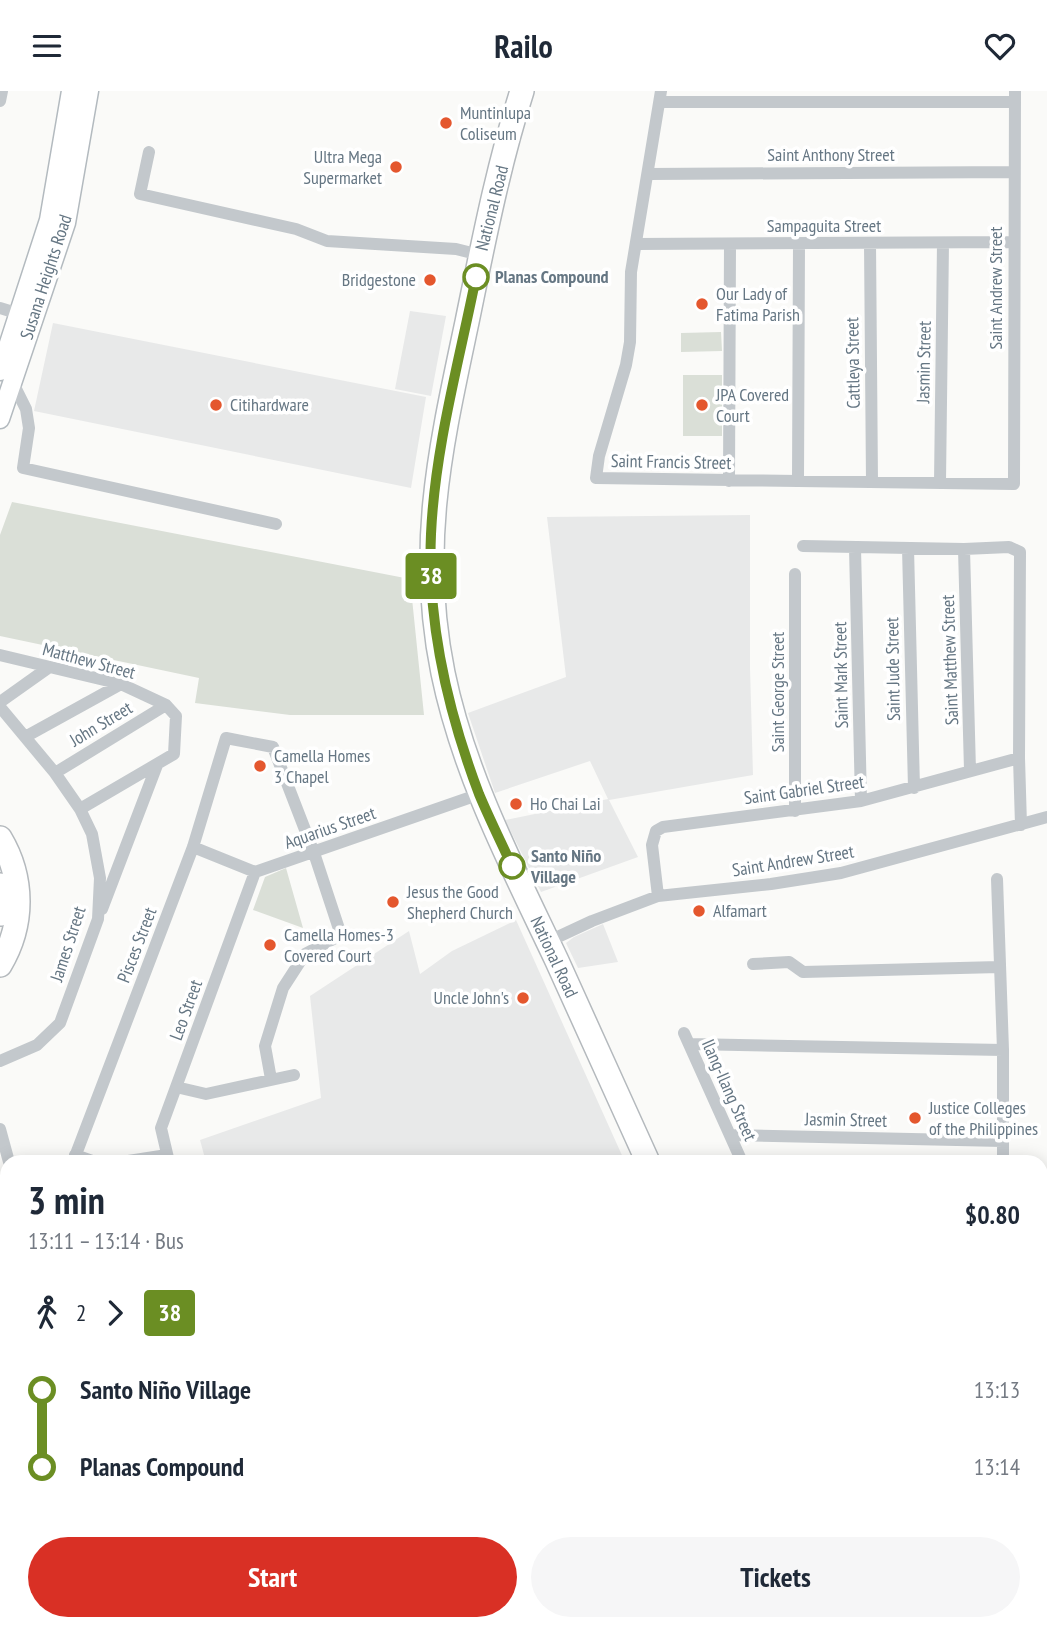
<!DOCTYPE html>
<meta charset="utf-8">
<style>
:root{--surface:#fff;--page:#f6f6f7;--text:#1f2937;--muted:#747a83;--accent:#d93025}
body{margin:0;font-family:"PT Sans Narrow",sans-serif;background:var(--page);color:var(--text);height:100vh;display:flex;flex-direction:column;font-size:26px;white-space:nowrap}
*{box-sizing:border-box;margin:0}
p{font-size:23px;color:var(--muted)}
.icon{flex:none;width:38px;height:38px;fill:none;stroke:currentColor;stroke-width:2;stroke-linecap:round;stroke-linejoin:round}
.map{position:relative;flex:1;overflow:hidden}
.sheet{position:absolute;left:0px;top:1064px;width:1048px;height:476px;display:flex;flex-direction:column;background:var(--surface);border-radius:21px 21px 0 0;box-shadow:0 4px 18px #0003}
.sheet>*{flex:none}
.badge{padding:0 14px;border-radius:5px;font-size:24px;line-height:46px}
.map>.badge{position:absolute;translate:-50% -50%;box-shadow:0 0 0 4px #fff}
.legs{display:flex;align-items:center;gap:10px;height:77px;padding:0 28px;font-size:23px}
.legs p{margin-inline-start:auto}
.head{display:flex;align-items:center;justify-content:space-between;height:119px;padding:0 28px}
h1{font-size:38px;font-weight:600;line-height:52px}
.button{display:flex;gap:14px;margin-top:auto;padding:14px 28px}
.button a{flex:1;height:80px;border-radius:42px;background:var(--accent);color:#fff;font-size:28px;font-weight:600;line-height:80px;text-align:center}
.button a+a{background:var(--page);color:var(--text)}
ul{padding:0 28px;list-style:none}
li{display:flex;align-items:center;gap:24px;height:77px;font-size:26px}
li i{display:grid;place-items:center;width:10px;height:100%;margin:0 9px;background:currentColor}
li i::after{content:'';width:18px;height:18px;margin:-9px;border:5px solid;border-radius:50%;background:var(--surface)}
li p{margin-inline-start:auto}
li:first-child i{background:linear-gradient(#0000 50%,currentColor 0)}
li:last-child i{background:linear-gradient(currentColor 50%,#0000 0)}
header{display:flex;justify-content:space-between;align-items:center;height:91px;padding:0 28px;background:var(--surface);font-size:32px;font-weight:600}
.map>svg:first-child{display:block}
.built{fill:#e8e9e9}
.green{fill:#dadfd7}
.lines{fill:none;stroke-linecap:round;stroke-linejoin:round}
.secondary-casing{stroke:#b3babf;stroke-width:21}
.highway-casing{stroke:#b4b9bd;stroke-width:26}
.street{stroke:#c3c8cc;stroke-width:12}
.secondary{stroke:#fff;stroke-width:18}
.highway{stroke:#fff;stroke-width:23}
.line-1-casing{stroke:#fff;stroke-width:16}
.line-1{stroke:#6b8e23;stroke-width:10}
.poi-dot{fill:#e4572e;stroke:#fff;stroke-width:2.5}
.stop-1-dot{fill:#fff;stroke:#6b8e23;stroke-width:3.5}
.labels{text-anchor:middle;stroke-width:7;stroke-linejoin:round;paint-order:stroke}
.poi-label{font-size:18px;fill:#657683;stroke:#fff;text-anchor:start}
.street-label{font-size:18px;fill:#657683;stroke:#fff}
.stop-label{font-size:18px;font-weight:bold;fill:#657683;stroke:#fff;text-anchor:start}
</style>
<header><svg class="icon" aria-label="menu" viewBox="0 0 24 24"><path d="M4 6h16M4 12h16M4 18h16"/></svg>Railo<svg class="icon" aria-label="heart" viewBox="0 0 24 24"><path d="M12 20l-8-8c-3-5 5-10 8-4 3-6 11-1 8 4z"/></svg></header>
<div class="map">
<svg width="1047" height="1540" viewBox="0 0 1047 1540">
<rect width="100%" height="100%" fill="#fafaf8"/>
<path class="built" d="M 410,220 L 446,225 L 431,305 L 395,298 Z
M 53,232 L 426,306 L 411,397 L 34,320 Z
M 750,424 L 750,577 L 753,684 L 609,709 L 638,766 L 541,801 L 505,729 L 608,708 L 590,670 L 495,702 L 468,622 L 566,586 L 547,426 Z
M 516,829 L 625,1071 L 206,1071 L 200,1049 L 321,1007 L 310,905 L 409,840 L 420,883 L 452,860 Z
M 603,833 L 618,871 L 578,877 L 566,852 L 574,846 Z
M 0,1258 L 7,1258 L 7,1533 L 833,1533 L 837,1540 L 0,1540 Z"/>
<path class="green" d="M 721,241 L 722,260 L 681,261 L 681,242 Z
M 683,284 L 722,284 L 722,345 L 683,345 Z
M 12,411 L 410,488 L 424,624 L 290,624 L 195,612 L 199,587 L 0,545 L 0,444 Z
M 286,777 L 303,837 L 253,819 L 265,786 Z"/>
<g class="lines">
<g class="secondary-casing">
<path id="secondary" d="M 0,280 L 49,129 L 71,0
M 0,328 L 66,132 L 89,0"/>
</g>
<g class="highway-casing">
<path id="highway" d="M 522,0 C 498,75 483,153 467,231 C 441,354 417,455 443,582 C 464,684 513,777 557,870 C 588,937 617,1004 648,1071
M 0,747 C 24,787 24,834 0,874
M 0,794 L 0,823
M 857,1533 L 860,1540"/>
</g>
<path class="street" d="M 661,0 L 631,181 L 630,251 L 626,274 L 599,365 L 596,387 L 1014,393 L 1015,0
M 0,10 L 2,0
M 660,11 L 1015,11
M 149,61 L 140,103 L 296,138 L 327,150 L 456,158 L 480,164
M 649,83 L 1014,81
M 870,152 L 872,391
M 636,153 L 1013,151
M 0,217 L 26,225
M 13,292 L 26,318 L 29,337 L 23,377 L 276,433
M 798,389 L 799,153
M 729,390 L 730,153
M 940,391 L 943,152
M 803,455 L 964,458 L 1009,456 L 1020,461 L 1019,667 L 1021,734
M 855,457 L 861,710
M 908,457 L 914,697
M 964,458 L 970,679
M 0,564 L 121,593 L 166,614 L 176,625 L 174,663 L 80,718
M 0,611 L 48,577
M 0,616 L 55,682 L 80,718 L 92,743 L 100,787 L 98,828 L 60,932 L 37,954 L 0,970
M 25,646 L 121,593
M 55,682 L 166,614
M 795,720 L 795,483
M 193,756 L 255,781 L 480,703
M 997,788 L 1003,959 L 1003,1071
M 658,805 L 652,754 L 656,740 L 663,736 L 861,710 L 1019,667
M 102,818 L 157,674
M 547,851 L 592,830 L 658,805 L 771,793 L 841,782 L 1047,726
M 753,873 L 789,871 L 803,881 L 999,876
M 684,942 L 742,1071
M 689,953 L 1003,959
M 176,996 L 206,1003 L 294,984
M 0,1038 L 9,1071
M 730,1044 L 1003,1050
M 75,1064 L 95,1071
M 73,1071 L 193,756 L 226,647 L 273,656 L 314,762 L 341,844 L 305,863 L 283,897 L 265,955 L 271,988
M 122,1071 L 167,1064
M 169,1071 L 161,1037 L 255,781
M 0,1114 L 7,1111
M 954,1533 L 958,1540
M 1007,1533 L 1007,1540"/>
<use href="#secondary" class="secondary"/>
<use href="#highway" class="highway"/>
</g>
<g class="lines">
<g class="line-1-casing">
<path id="line-1" d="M 476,186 C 459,271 435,356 431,443 C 427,531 448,621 479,703 C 489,727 501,751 512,775"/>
</g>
<use href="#line-1" class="line-1"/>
</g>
<g class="poi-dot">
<circle cx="446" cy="32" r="7"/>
<circle cx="396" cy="76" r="7"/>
<circle cx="430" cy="189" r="7"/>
<circle cx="702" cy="213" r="7"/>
<circle cx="216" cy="314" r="7"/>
<circle cx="702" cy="314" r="7"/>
<circle cx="260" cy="675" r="7"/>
<circle cx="516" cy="713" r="7"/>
<circle cx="393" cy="811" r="7"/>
<circle cx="699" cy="820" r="7"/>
<circle cx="270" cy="854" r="7"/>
<circle cx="523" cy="907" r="7"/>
<circle cx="915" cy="1027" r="7"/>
</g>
<g class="stop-1-dot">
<circle cx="476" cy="186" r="12"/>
<circle cx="512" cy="775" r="12"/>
</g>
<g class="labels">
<g class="poi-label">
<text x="460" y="28">Muntinlupa<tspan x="460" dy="21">Coliseum</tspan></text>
<text x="382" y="72" text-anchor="end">Ultra Mega<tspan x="382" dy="21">Supermarket</tspan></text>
<text x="416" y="195" text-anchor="end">Bridgestone</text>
<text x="716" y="209">Our Lady of<tspan x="716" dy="21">Fatima Parish</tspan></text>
<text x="716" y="310">JPA Covered<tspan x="716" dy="21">Court</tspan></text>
<text x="230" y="320">Citihardware</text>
<text x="274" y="671">Camella Homes<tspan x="274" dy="21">3 Chapel</tspan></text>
<text x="530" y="719">Ho Chai Lai</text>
<text x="407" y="807">Jesus the Good<tspan x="407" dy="21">Shepherd Church</tspan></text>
<text x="713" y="826">Alfamart</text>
<text x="284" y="850">Camella Homes-3<tspan x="284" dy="21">Covered Court</tspan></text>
<text x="509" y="913" text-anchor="end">Uncle John's</text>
<text x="929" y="1023">Justice Colleges<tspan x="929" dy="21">of the Philippines</tspan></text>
</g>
<g class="street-label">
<text x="831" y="70">Saint Anthony Street</text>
<text transform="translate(492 117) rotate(-76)" y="6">National Road</text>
<text x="824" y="141">Sampaguita Street</text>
<text transform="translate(46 186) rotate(-72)" y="6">Susana Heights Road</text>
<text transform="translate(996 197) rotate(-90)" y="6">Saint Andrew Street</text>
<text transform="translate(924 271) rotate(-89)" y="6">Jasmin Street</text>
<text transform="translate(853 272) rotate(-91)" y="6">Cattleya Street</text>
<text transform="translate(671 371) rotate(1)" y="6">Saint Francis Street</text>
<text transform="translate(950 569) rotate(-92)" y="6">Saint Matthew Street</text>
<text transform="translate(89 570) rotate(15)" y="6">Matthew Street</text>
<text transform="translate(893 578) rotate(-91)" y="6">Saint Jude Street</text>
<text transform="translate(841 584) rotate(-91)" y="6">Saint Mark Street</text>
<text transform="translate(778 601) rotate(-90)" y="6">Saint George Street</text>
<text transform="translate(101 633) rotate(-31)" y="6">John Street</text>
<text transform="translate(804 699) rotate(-8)" y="6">Saint Gabriel Street</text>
<text transform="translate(330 737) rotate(-19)" y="6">Aquarius Street</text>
<text transform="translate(793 770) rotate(-9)" y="6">Saint Andrew Street</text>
<text transform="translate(68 853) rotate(-72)" y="6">James Street</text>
<text transform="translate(137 854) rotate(-69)" y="6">Pisces Street</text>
<text transform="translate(554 866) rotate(65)" y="6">National Road</text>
<text transform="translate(186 919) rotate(-70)" y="6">Leo Street</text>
<text transform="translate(729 999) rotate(66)" y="6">Ilang-Ilang Street</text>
<text transform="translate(846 1029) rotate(1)" y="6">Jasmin Street</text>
</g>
<g class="stop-label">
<text x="495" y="192">Planas Compound</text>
<text x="531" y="771">Santo Niño<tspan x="531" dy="21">Village</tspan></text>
</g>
</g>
</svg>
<b class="badge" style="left:431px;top:485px;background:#6b8e23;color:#fff">38</b>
<section class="sheet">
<div class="head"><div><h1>3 min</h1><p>13:11 – 13:14 · Bus</p></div><b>$0.80</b></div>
<div class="legs"><svg class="icon" aria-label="walk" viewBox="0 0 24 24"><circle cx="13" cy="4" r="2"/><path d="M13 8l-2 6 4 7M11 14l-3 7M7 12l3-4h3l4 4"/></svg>2<svg class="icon" aria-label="forward" viewBox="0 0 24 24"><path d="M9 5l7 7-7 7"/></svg><b class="badge" style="background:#6b8e23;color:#fff">38</b></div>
<ul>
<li><i style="color:#6b8e23"></i><b>Santo Niño Village</b><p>13:13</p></li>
<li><i style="color:#6b8e23"></i><b>Planas Compound</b><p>13:14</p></li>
</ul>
<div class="button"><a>Start</a><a>Tickets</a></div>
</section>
</div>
